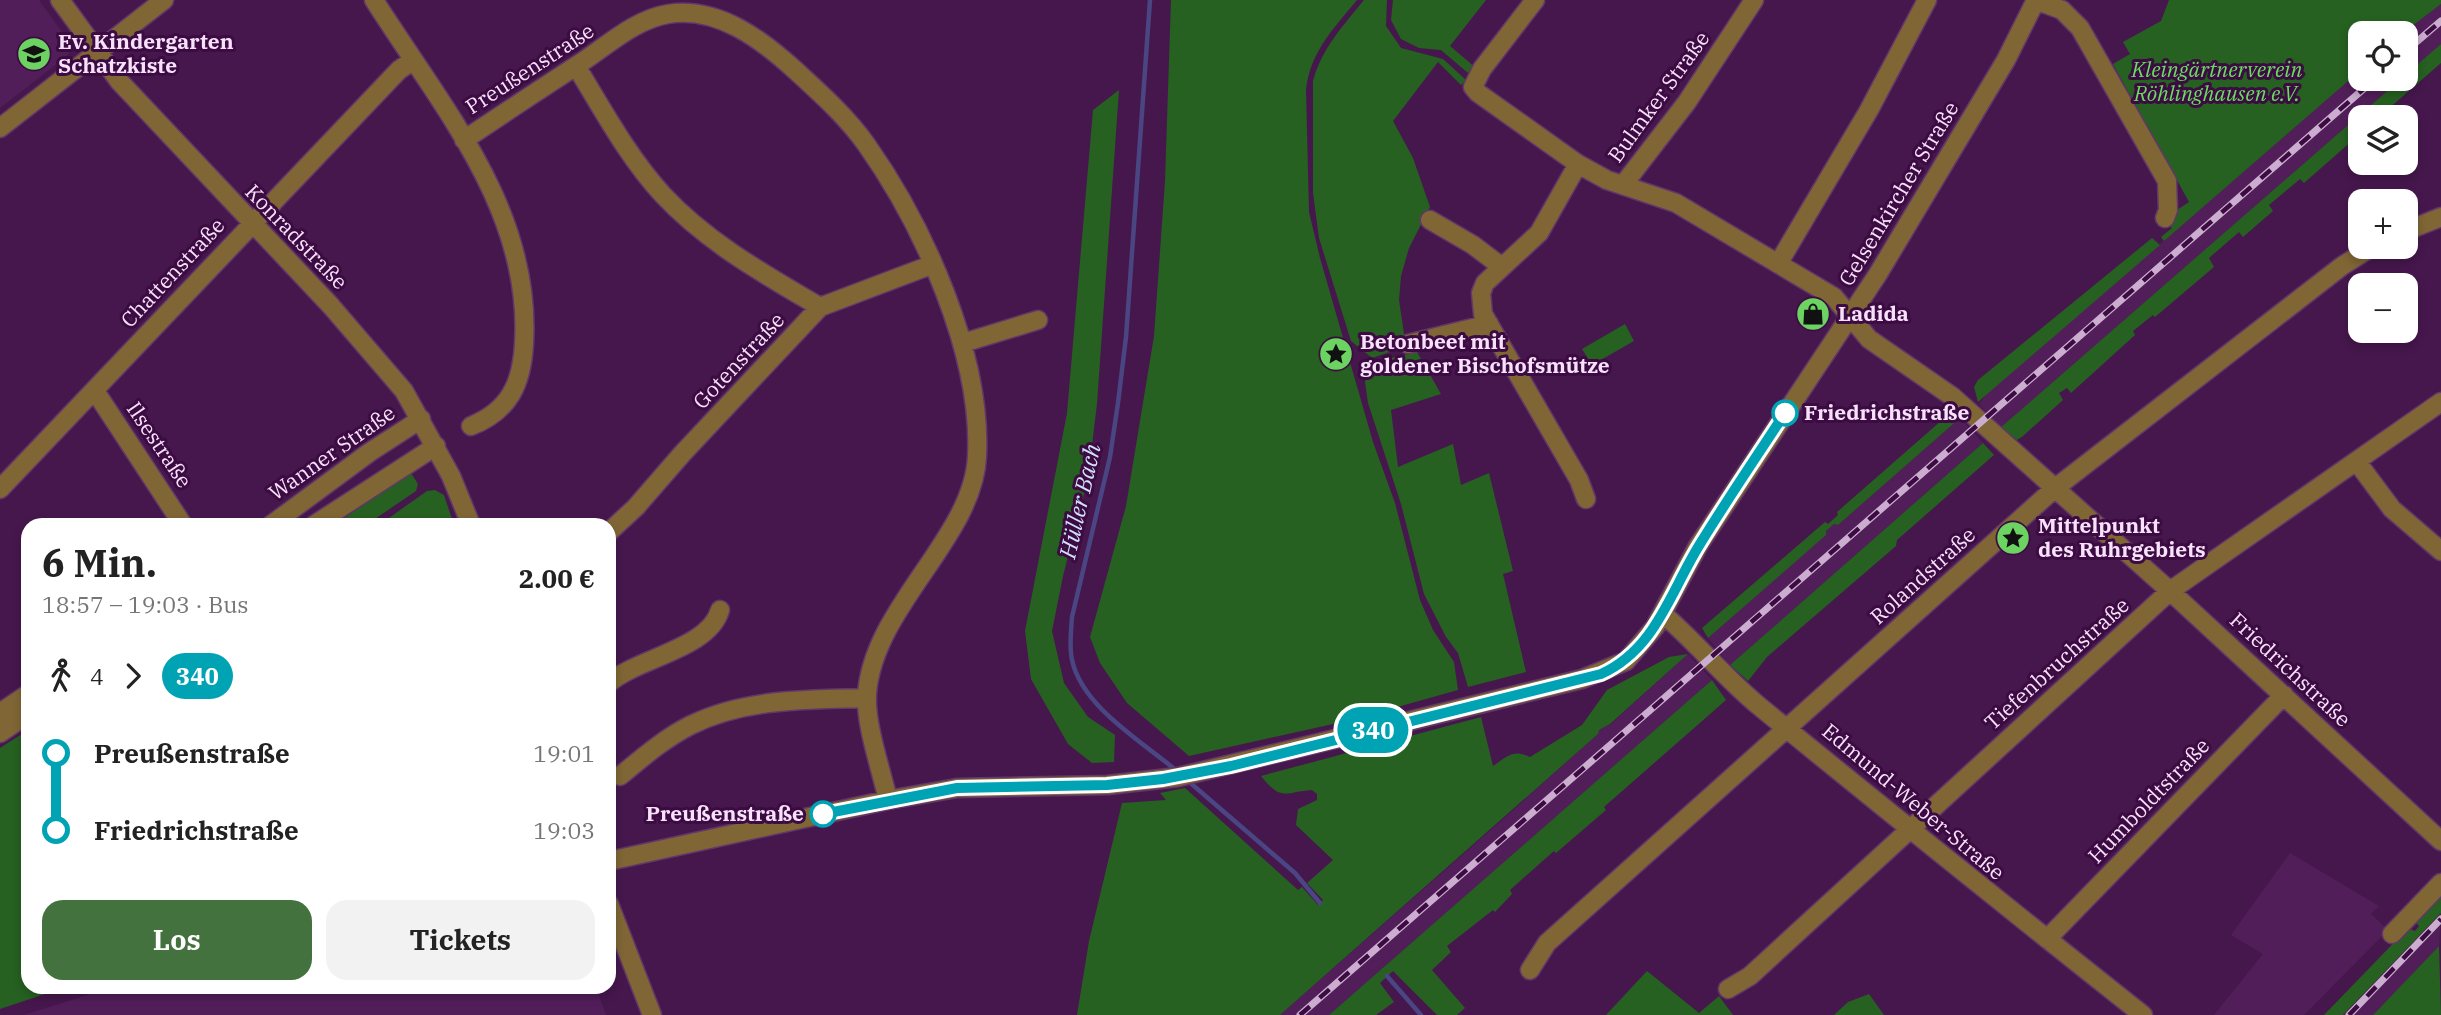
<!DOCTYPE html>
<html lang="de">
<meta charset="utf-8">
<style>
:root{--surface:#fff;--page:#f2f2f2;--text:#222;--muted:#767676;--accent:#43723f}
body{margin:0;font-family:"IBM Plex Serif",serif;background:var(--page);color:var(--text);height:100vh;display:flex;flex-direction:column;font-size:26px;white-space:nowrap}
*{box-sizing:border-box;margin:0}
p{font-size:23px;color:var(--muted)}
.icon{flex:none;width:38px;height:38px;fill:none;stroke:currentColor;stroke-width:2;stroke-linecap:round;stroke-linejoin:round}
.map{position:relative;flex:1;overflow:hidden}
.side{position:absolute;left:21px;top:518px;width:595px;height:476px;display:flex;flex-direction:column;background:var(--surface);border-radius:21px;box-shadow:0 4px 10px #0003}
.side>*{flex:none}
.badge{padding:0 14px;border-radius:23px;font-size:24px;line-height:46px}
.buttons{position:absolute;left:2348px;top:21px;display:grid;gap:14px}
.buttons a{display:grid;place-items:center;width:70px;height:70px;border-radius:14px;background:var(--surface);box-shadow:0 4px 10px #0003;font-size:35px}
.map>.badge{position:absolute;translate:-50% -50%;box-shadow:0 0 0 4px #fff}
.legs{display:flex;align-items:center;gap:10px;height:77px;padding:0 21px;font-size:23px}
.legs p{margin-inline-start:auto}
.head{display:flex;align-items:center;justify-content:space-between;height:119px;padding:0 21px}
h1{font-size:38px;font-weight:700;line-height:52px}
.cta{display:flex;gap:14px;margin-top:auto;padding:14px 21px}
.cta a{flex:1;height:80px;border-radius:21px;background:var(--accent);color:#fff;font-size:28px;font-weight:700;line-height:80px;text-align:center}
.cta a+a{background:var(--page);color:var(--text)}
ul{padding:0 21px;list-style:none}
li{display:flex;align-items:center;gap:24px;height:77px;font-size:26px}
li i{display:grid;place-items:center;width:10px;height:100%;margin:0 9px;background:currentColor}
li i::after{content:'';width:18px;height:18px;margin:-9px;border:5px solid;border-radius:50%;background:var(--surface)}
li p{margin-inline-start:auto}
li:first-child i{background:linear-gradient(#0000 50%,currentColor 0)}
li:last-child i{background:linear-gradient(currentColor 50%,#0000 0)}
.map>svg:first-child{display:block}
.built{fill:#521e5a}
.green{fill:#266121}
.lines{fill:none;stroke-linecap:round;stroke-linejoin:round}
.stream{stroke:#4a4683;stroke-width:4.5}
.minor-casing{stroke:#623769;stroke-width:21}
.minor{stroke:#806635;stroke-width:18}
.rail-casing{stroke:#cbaecf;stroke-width:7}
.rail{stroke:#3b0b42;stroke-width:4.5;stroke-dasharray:13;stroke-linecap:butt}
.line-1-casing{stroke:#fff;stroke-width:16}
.line-1{stroke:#00a3b4;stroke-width:10}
.stop-1-dot{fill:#fff;stroke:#00a3b4;stroke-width:3.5}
.labels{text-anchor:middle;stroke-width:6;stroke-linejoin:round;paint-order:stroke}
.poi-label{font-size:21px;font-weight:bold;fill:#f8e2fb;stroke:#3b0b42;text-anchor:start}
.street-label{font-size:21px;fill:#f8e2fb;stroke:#3b0b42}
.park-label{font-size:21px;font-style:italic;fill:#69dd5f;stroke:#3b0b42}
.stop-label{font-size:21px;font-weight:bold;fill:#f8e2fb;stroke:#3b0b42;text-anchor:start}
.water-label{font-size:23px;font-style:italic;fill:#d2e1fb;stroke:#3b0b42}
</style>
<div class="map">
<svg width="2441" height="1015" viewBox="0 0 2441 1015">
<rect width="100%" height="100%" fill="#46174d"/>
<path class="built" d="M 0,0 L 39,0 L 70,43 L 71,49 L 67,56 L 0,108 Z
M 2441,4 L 2441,44 L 2406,74 L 2406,33 L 2403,33 Z
M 2361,70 L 2361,79 L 2401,79 L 2000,428 L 1979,404 L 1987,394 Z
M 1960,418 L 1983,443 L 1730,665 L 1708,638 L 1826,531 L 1834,524 L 1838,525 Z
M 1688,654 L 1712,680 L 1329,1015 L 1280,1015 L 1501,821 L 1598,734 L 1598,730 L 1611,724 Z
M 2290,853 L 2379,906 L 2371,914 L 2388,930 L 2304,1015 L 2214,1015 L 2263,954 L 2231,935 Z
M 2441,913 L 2439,946 L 2373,1015 L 2343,1015 Z
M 113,987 L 596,987 L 606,1015 L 24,1015 Z"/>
<path class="green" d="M 1171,0 L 1357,0 C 1334,28 1310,52 1306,90 L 1309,212 L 1320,258 L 1373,442 L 1395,503 L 1420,600 L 1433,630 L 1454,662 L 1458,690 L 1351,720 L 1189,756 L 1127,703 L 1100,663 L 1090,637 L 1126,506 L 1154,336 L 1165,181 Z
M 1364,0 L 1387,0 L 1386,26 L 1401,48 L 1443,59 L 1466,80 L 1461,85 L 1438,62 L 1393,121 L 1413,158 L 1430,207 L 1409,248 L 1401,276 L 1399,300 L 1404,334 L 1402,348 L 1372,358 L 1351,341 L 1319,238 L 1313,193 L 1313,81 C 1322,48 1343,26 1364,0 Z
M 1393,0 L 1486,0 L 1450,46 L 1476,68 L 1468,73 L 1441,50 L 1419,48 L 1401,39 L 1391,20 Z
M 2169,0 L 2441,0 L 2441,4 L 2403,33 L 2361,33 L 2361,70 L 2164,241 L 2161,237 L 2172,228 L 2168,224 L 2174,212 L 2189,202 L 2113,64 L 2130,54 L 2123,42 L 2161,21 Z
M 2441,44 L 2441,63 L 2379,117 L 2361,117 L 2361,133 L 2304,183 L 2300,179 L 2269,205 L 2273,211 L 2243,237 L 2239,232 L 2209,258 L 2214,267 L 2155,317 L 2153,315 L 2133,331 L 2135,335 L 2071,393 L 2067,388 L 2059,393 L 2063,400 L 2023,436 L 2017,440 L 2000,428 L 2401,79 L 2406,79 L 2406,74 Z
M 1119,90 L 1097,404 L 1088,478 L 1063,576 L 1052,631 L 1064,683 L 1088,717 L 1115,735 L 1114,762 L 1092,763 L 1068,744 L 1031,679 L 1025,631 L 1067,413 L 1093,110 Z
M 2152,238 L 2160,245 L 1978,402 L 1974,387 L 1978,380 Z
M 1625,324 L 1634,341 L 1592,365 L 1582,349 Z
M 1417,352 L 1441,394 L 1391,410 L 1398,467 L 1453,444 L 1461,485 L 1489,473 L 1513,571 L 1503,574 L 1526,672 L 1468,687 L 1458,653 L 1446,637 L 1424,594 L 1401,504 L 1368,403 L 1365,382 L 1370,368 L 1387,359 Z
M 1950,413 L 1960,418 L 1838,525 L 1834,524 L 1826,531 L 1826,535 L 1708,638 L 1702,628 L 1825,522 L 1828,524 L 1838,515 L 1837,512 Z
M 1983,443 L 1994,455 L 1897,540 L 1896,546 L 1767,657 L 1748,681 L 1730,665 Z
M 411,473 L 418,484 L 416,491 L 366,525 L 334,525 Z
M 435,490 L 444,495 L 454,525 L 379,525 L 427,491 Z
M 1688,654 L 1610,724 L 1599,730 L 1598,734 L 1280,1015 L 1077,1015 L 1089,941 L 1122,803 L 1166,800 L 1160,793 L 1185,788 L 1298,890 L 1302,887 L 1318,905 L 1323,900 L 1307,883 L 1333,860 L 1296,825 L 1298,809 L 1317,800 L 1317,794 L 1312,790 C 1284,792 1282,802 1261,776 L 1481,717 L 1493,766 C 1508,756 1513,749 1530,757 L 1582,725 L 1607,690 L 1669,657 Z
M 1712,680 L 1726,700 L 1604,807 L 1606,810 L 1556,853 L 1554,851 L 1510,890 L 1512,894 L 1495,912 L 1493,910 L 1447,946 L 1451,952 L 1432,970 L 1465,1008 L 1457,1015 L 1437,1015 L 1393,971 L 1380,983 L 1394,1002 L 1376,1015 L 1329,1015 Z
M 28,730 L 28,987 L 66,987 L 0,1009 L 0,748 Z
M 2441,894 L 2441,913 L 2343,1015 L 2324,1015 L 2408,928 L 2415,931 L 2419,926 L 2415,922 Z
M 2439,946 L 2441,1015 L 2373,1015 Z
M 1647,971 L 1699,1013 L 1719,996 L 1733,1015 L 1606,1015 Z
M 1869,994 L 1884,1015 L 1834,1015 L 1848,1002 Z"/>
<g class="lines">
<path class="stream" d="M 1150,0 L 1126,337 L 1118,403 L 1110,457 L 1072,617 C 1071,631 1069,646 1072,660 C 1082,707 1143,742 1178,772
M 1187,780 L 1295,873 L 1320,903
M 1387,976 L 1421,1015"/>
<g class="minor-casing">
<path id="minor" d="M 60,0 L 119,81 L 331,306 L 404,391 L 451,476 L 471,525
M 374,0 C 441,106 532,210 524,343 C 522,384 509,411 471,426
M 1535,0 L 1482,69 L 1473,87 L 1478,93 L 1578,164 L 1607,180 L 1676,203 L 1834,297 L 1869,339 L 1953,397 L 2170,591 L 2441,841
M 2035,0 L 2062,10 L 2080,28 L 2167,181 L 2168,210 L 2165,218
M 576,66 C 603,110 628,157 663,195 C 708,243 764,274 820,307
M 0,128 L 164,0
M 464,140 C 504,113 544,87 585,60 C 610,43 637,19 668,14 C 717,6 761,39 795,70 C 820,93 846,116 866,144 C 924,226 982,355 977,456 C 974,537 873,607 867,694 C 865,724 881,769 888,800
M 1578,164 L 1539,233 L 1485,283 L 1481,293 L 1483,314 L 1579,480 L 1586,499
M 1623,185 L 1687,102 L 1754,0
M 1430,220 L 1473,245 L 1502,267
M 2406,231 L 2441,217
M 1778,264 L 1869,110 L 1927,0
M 963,343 L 1038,320
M 1408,344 L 1489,324
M 95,391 L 183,525
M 2357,462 L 2392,509 L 2441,551
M 0,489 L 399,70 L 412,61
M 271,525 L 370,452 L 421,419
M 314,525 L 436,446
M 609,532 L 636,507 L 682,454 L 820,307 L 931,265
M 1663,614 C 1697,643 1724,677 1759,706 C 1886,810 2014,913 2143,1015
M 609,683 C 637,658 709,649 720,610
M 0,713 L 28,694
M 0,733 L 28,714
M 620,776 C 643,757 665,738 691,725 C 746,698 807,700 867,698
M 609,861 L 888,800 L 957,788 L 1107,785 L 1178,777 L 1582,679 L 1626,661 L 1655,627 L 1698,546 L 1878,274 L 2006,60 L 2036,0
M 609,904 L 652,1015
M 2392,934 L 2441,883
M 2047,939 L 2284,695
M 1530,970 L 1547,943 L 2054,489 L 2342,266 L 2372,247
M 1728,989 L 1750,976 L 2170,591 L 2441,402"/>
</g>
<use href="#minor" class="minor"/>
<g class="rail-casing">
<path id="rail" d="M 2406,51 L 2441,21
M 1300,1015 L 2375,79
M 2349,1015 L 2441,919"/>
</g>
<use href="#rail" class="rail"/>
</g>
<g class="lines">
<g class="line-1-casing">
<path id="line-1" d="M 823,814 L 957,788 L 1107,785 L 1163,779 L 1231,766 L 1601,674 C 1656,649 1670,592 1700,544 C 1727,500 1757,456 1785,413"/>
</g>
<use href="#line-1" class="line-1"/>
</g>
<defs>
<g id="school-disc" transform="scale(1.75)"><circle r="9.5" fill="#6cd362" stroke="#3b0b42"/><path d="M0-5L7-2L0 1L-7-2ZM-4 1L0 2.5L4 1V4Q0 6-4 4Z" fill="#111"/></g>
<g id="shop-disc" transform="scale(1.75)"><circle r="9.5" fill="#6cd362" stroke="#3b0b42"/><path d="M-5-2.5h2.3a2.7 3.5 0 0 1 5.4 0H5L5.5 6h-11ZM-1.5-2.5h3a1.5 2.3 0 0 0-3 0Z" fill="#111"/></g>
<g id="sight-disc" transform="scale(1.75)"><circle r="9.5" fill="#6cd362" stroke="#3b0b42"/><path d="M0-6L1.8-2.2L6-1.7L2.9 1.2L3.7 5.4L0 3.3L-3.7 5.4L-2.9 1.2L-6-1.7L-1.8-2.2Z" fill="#111"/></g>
</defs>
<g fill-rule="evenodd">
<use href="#school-disc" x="34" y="54"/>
<use href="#shop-disc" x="1813" y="314"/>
<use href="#sight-disc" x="1336" y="354"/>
<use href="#sight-disc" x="2013" y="538"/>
</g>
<g class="stop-1-dot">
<circle cx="1785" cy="413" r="12"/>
<circle cx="823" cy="814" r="12"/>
</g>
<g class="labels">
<g class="poi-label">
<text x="58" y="49">Ev. Kindergarten<tspan x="58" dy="24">Schatzkiste</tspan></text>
<text x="1838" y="321">Ladida</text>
<text x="1360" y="349">Betonbeet mit<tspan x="1360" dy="24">goldener Bischofsmütze</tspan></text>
<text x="2038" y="533">Mittelpunkt<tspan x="2038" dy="24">des Ruhrgebiets</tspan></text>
</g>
<g class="street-label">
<text transform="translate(530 69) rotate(-33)" y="7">Preußenstraße</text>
<text transform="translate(1659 97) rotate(-54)" y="7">Bulmker Straße</text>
<text transform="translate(1899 194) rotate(-59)" y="7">Gelsenkircher Straße</text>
<text transform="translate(296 237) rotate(46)" y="7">Konradstraße</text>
<text transform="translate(173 273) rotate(-47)" y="7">Chattenstraße</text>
<text transform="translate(739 361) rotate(-47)" y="7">Gotenstraße</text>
<text transform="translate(159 445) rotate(56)" y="7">Ilsestraße</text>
<text transform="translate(332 453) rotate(-35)" y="7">Wanner Straße</text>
<text transform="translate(1923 576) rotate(-42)" y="7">Rolandstraße</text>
<text transform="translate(2057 664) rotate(-42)" y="7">Tiefenbruchstraße</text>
<text transform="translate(2290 670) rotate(43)" y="7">Friedrichstraße</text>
<text transform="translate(2149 801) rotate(-46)" y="7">Humboldtstraße</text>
<text transform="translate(1913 802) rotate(40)" y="7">Edmund-Weber-Straße</text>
</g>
<g class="park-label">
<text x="2217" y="77">Kleingärtnerverein<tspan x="2217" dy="24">Röhlinghausen e.V.</tspan></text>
</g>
<g class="stop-label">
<text x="1804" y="420">Friedrichstraße</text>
<text x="804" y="821" text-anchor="end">Preußenstraße</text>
</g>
<g class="water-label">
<text transform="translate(1080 501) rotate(-77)" y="8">Hüller Bach</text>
</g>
</g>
</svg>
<div class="buttons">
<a><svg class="icon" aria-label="locate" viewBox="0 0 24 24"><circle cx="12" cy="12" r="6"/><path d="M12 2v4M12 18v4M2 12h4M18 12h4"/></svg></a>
<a><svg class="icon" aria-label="layers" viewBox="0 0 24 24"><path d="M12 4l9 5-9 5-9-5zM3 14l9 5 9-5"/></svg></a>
<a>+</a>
<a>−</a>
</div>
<b class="badge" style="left:1373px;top:730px;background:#00a3b4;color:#fff">340</b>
<section class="side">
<div class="head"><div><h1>6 Min.</h1><p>18:57 – 19:03 · Bus</p></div><b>2.00 €</b></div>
<div class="legs"><svg class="icon" aria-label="walk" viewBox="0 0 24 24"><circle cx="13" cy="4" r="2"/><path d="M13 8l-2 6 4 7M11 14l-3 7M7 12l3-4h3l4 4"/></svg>4<svg class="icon" aria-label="forward" viewBox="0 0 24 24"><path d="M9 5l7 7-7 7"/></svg><b class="badge" style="background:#00a3b4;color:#fff">340</b></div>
<ul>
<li><i style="color:#00a3b4"></i><b>Preußenstraße</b><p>19:01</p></li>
<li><i style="color:#00a3b4"></i><b>Friedrichstraße</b><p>19:03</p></li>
</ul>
<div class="cta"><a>Los</a><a>Tickets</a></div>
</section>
</div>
